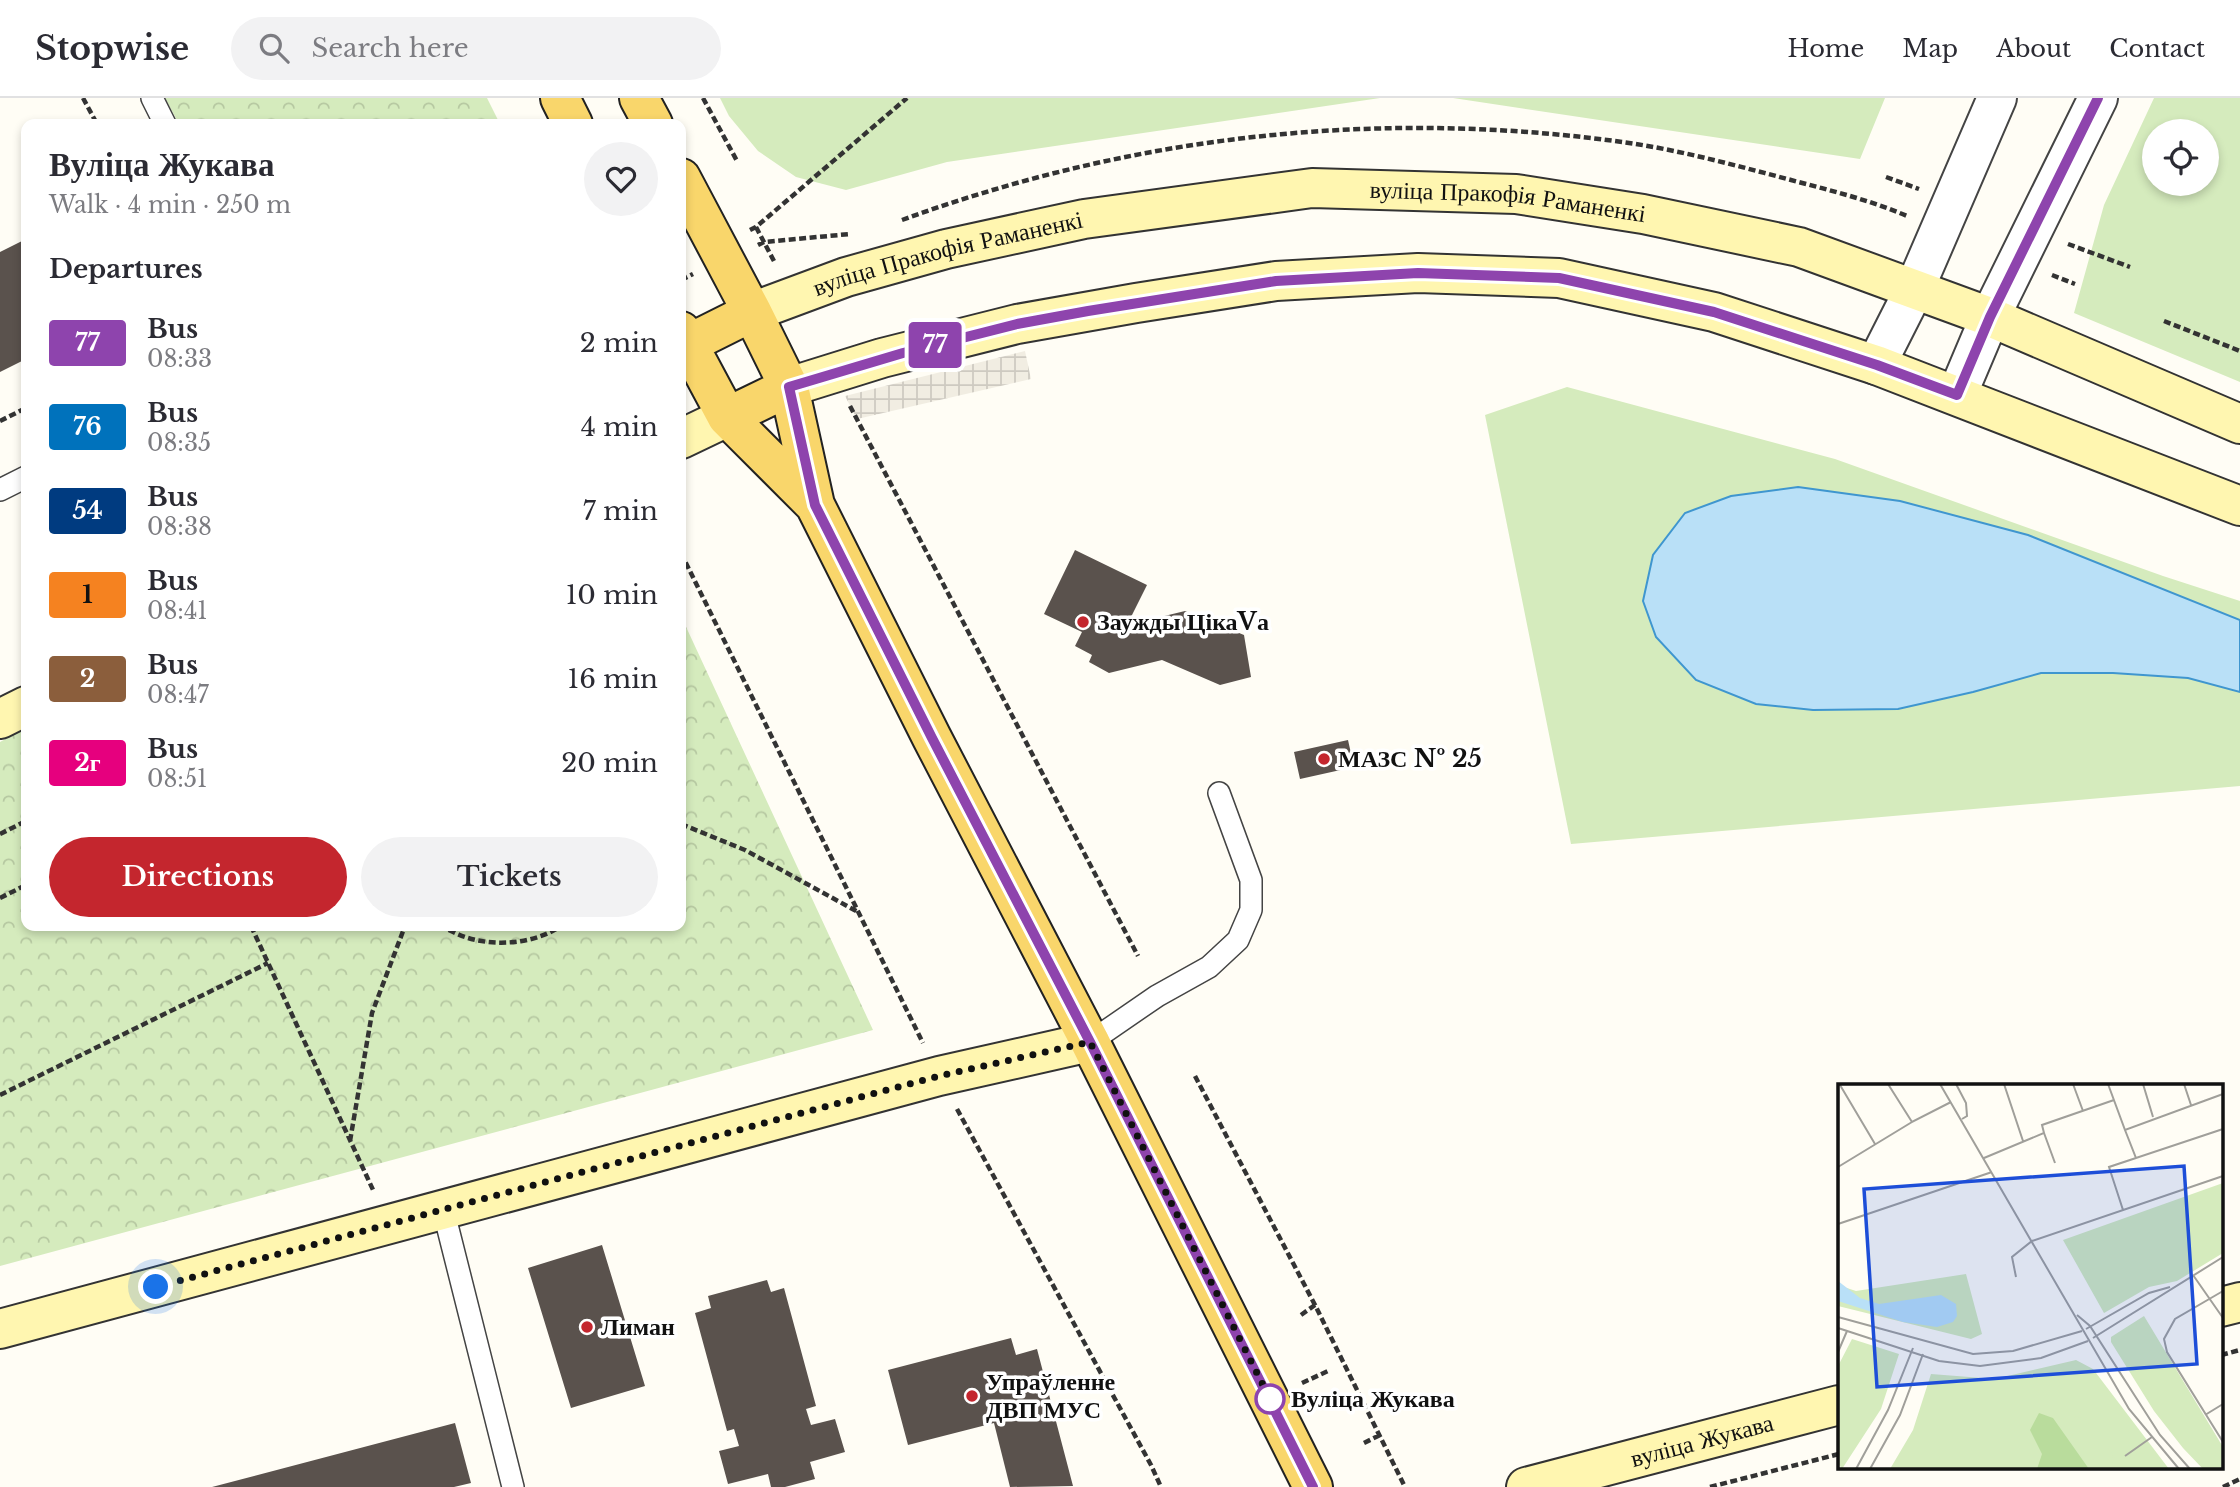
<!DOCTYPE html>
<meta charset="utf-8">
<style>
:root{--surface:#fff;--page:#f2f2f3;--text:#2b2b33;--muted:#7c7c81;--line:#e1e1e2;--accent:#c4262e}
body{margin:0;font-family:"Libre Baskerville",serif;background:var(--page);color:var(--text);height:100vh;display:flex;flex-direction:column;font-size:26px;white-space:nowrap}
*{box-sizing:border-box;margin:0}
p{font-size:23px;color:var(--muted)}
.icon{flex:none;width:38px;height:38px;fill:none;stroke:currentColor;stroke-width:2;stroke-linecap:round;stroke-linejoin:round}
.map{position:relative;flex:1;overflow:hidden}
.sheet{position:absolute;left:21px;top:21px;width:665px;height:812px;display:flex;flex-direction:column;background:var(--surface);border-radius:14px;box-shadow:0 4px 10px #0003}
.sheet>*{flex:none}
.badge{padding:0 14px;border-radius:5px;font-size:24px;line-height:46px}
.buttons{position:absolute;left:2142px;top:21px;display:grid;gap:14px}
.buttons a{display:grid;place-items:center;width:77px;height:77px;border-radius:50%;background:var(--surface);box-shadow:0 4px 10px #0003;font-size:35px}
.you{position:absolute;width:35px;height:35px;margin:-18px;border:5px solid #fff;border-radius:50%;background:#1a73e8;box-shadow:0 0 0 10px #1a73e833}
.map>.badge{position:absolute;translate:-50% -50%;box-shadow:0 0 0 4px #fff}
h2{padding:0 28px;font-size:26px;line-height:63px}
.round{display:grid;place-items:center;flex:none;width:74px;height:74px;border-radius:37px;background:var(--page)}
.overview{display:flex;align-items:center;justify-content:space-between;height:119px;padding:0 28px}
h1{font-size:33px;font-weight:600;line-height:52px}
.action{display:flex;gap:14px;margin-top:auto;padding:14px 28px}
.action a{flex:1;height:80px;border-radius:42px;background:var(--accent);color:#fff;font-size:28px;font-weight:600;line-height:80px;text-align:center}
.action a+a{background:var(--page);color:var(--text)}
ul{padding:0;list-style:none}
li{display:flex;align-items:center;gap:21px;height:84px;padding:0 28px}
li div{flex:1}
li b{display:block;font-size:26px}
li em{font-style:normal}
li .badge{min-width:77px;font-weight:700;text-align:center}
header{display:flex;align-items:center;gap:42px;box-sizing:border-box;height:98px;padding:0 35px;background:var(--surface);border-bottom:2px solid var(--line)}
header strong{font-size:33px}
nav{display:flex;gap:38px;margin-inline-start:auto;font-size:24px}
.search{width:490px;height:63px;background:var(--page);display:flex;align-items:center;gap:18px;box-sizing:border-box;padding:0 24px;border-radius:38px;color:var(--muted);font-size:26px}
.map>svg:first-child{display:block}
.grass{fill:#d5ebbd;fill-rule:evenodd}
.park{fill:url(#park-crowns)}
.plaza{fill:url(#plaza-grid)}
.water{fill:#b9e0f7;stroke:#3f96cf;stroke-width:2}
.building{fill:#5a524d}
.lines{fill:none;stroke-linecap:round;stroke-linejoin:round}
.lane-casing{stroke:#444;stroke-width:24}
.street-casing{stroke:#444;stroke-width:42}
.secondary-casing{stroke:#333;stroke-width:42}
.primary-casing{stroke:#222;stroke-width:42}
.path{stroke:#333;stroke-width:4.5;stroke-dasharray:7 3.5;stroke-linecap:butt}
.lane{stroke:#fff;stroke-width:21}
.street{stroke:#fff;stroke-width:38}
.secondary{stroke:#fff6b0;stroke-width:38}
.primary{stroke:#f9d66b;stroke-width:38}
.line-casing{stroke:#fff;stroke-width:16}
.line{stroke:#8e44ad;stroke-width:10}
.walk{stroke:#111;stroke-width:7;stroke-dasharray:0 12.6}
.poi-dot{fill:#c4262e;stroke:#fff;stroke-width:2.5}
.stop-dot{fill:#fff;stroke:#8e44ad;stroke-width:3.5}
.labels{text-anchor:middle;stroke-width:7;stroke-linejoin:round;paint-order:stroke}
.street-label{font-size:24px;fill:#111;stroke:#fff}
.poi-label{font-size:24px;font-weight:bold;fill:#111;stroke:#fff;text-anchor:start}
.stop-label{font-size:24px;font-weight:bold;fill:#111;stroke:#fff;text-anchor:start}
.inset-road{fill:none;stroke:#a09f9a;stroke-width:2}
.view{fill:#1d4ed8;fill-opacity:0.15;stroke:#1d4ed8;stroke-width:3.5}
.inset-edge{fill:none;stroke:#111;stroke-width:3.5}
</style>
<header>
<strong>Stopwise</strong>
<div class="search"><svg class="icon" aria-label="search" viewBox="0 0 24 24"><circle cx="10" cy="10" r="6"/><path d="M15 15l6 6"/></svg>Search here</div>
<nav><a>Home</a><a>Map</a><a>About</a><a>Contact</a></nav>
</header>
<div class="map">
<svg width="2240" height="1389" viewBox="0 0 2240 1389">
<defs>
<pattern id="park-crowns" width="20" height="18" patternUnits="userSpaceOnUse" patternTransform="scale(1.75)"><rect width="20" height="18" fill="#d5ebbd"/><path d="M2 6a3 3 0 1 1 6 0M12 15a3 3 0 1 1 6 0" fill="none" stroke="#b6c8a1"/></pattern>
<pattern id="plaza-grid" width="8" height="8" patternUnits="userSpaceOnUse" patternTransform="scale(1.75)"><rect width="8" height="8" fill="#f1ede2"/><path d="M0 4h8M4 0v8" fill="none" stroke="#cecac1"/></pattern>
</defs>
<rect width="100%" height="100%" fill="#fffdf5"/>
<path class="grass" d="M 720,0 L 1380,0 L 947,64 L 846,92 L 796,79 L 758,53 L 729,18 Z
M 1453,0 L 1885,0 L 1860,61 Z
M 2154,0 L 2240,0 L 2240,284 L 2074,215 L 2104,107 ZM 2154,33 L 2207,33 L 2207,86 L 2154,86 Z
M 1567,289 L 1835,361 L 2163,478 L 2240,503 L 2240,688 L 1571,746 L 1485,317 Z"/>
<path class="park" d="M 165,0 L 487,0 L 500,26 L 179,26 Z
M 681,518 L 873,932 L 0,1168 L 0,644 L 26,630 L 26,828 L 681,828 Z"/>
<path class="plaza" d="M 1025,253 L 1031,281 L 857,321 L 845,298 Z"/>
<path class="water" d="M 1798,389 L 1900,403 L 2028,437 L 2240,522 L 2240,594 L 2188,580 L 2113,575 L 2041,575 L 1973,594 L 1898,611 L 1813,612 L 1756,606 L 1696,582 L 1656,539 L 1643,503 L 1653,457 L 1685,415 L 1731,398 Z"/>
<path class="building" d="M 26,141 L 26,261 L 0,274 L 0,154 Z
M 1075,452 L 1147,487 L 1127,527 L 1185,513 L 1244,537 L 1251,579 L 1220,587 L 1162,562 L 1109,575 L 1089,564 L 1092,557 L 1075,548 L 1082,534 L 1044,516 Z
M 1348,642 L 1354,669 L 1300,681 L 1294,654 Z
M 602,1147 L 645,1288 L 571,1310 L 528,1170 Z
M 767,1182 L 771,1194 L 784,1190 L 816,1308 L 806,1311 L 811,1327 L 835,1321 L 845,1354 L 810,1364 L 815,1381 L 785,1389 L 771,1389 L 768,1376 L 728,1386 L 719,1353 L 739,1348 L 734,1331 L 727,1333 L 695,1215 L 711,1210 L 708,1198 Z
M 1011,1240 L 1016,1257 L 1037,1251 L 1073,1388 L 1010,1389 L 994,1325 L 908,1347 L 888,1272 Z
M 455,1325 L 471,1385 L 454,1389 L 212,1389 Z"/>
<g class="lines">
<g class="lane-casing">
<path id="lane" d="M 152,0 L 165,26
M 0,392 L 26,379
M 1090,944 L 1157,898 L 1209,869 L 1238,842 L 1251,812 L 1251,782 L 1219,695
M 443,1111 L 513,1389"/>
</g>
<g class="street-casing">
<path id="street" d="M 1876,267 L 1914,192 L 1997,0
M 1957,297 L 1990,219 L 2098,0"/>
</g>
<g class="secondary-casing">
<g id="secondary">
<path id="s1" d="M 752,214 L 846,179 L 946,151 L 1084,121 L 1312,90 L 1516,96 L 1643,116 L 1799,149 L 1990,219 L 2240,326"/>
<path d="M 789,289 L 882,260 L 1017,226 L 1136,205 L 1276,183 L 1418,175 L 1559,180 L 1714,214 L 1876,267 L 2240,408"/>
<path d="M 681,341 L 727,319"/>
<path d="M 0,621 L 26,608"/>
<path d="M 2221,1209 L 2240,1204"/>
<path d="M 0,1231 L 939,978 L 1090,944"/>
<path id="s2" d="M 1526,1389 L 1839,1307"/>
</g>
</g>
<g class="primary-casing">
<path id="primary" d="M 560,0 L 573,26
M 639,0 L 653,26
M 681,80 L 752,214 L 789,289 L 815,407 L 932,640 L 1090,944 L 1313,1389
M 681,233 L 727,319 L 815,407
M 688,246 L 752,214
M 727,319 L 789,289"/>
</g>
<path class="path" d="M 83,0 L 97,26
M 703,0 L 737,63
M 1886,79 L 1919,91
M 902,122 C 1132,38 1372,11 1615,43 C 1670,50 1723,64 1776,78 C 1820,90 1865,100 1907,118
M 756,129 L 775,165
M 750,132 L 756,129 L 907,0
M 2068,146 L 2130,169
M 758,147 L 764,144 L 850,136
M 2052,177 L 2075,186
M 681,182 L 693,176
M 2164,223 L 2240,253
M 850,308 L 1138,858
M 0,323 L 26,310
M 681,455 L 923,945
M 681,726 L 745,752 L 858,814
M 0,736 L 26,723
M 0,800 L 26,787
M 251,828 L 374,1094
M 439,828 C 448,831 456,836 465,839 C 494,849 535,846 561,828
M 1195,978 L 1315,1207 L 1405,1389
M 0,997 L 268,865
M 957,1011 L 1151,1367 L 1161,1389
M 350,1043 L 372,915 L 405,828
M 1301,1217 L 1315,1207
M 2221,1257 L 2240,1252
M 1302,1285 L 1328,1273
M 1364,1345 L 1380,1337
M 1710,1389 L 1839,1356
M 2223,1389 L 2240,1381"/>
<use href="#lane" class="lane"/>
<use href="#street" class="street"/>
<use href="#secondary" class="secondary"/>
<use href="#primary" class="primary"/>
</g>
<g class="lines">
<g class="line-casing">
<path id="line" d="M 1313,1389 L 1090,944 L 932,640 L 815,407 L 789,289 L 903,255 L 1017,226 L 1088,213 L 1276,183 L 1418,175 L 1559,180 L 1714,214 L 1877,267 L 1957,297 L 1990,219 L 2098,0"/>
</g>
<use href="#line" class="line"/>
<path class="walk" d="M 156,1189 L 939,978 L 1090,944 L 1270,1301"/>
</g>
<g class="poi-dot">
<circle cx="1083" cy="524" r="7"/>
<circle cx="1324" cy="661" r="7"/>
<circle cx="587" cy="1229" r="7"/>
<circle cx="972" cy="1298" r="7"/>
</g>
<circle class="stop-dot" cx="1270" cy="1301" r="14"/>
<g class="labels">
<g class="street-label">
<text dy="8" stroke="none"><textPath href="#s1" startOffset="772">вуліца Пракофія Раманенкі</textPath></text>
<text dy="8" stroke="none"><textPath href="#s1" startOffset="205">вуліца Пракофія Раманенкі</textPath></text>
<text dy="8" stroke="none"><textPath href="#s2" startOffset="182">вуліца Жукава</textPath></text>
</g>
<g class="poi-label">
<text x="1097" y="532">Заужды ЦікаVа</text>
<text x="1338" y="669">МАЗС № 25</text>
<text x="601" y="1237">Лиман</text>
<text x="986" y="1292">Упраўленне<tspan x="986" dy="28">ДВП МУС</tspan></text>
</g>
<g class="stop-label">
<text x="1291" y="1309">Вуліца Жукава</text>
</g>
</g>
<g transform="translate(1838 986)">
<rect width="385" height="385" fill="#fffdf5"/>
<path d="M 128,190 L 144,250 L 133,255 L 0,222 L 0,201 L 18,207 ZM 14,255 L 61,270 L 43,325 L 4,385 L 0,379 L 0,282 ZM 238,276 L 255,285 L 331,385 L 52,385 L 75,346 L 93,290 L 157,295 Z" fill="#d5ebbd"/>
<path d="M 201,329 L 215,334 L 251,385 L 199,385 L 204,370 L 192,346 Z" fill="#b9dc9c"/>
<path d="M 385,99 L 385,169 L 339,197 L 311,203 L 266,229 L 225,156 ZM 306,232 L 385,363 L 385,385 L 365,385 L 345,364 L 316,327 L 273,258 L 273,253 ZM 237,332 L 247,335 L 274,369 L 275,381 L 270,385 L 253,374 L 231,346 Z" fill="#d5ebbd"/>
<path d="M 0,197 L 22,214 L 41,220 L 103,211 L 118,220 L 119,232 L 115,238 L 99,243 L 65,238 L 0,217 Z" fill="#b9e0f7"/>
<path class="inset-road" d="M 50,0 L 74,38 L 113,18M 102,0 L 291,325 L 341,385M 118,0 L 128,19 L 129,32 L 124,35M 166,0 L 185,57M 235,0 L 245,27M 270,0 L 287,46 L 385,10M 305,0 L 315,33M 346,0 L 353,21M 2,1 L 37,60M 287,46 L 298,74 L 385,45M 206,49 L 217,79M 146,74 L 206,49 L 204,41 L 276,16M 0,83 L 74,38M 285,126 L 271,83 L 298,74M 0,140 L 154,88M 355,191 L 385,234M 178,193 L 174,173 L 194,157 L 385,92M 385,207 L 337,235 L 326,255 L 329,268 L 385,358M 239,231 L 252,242 L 322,351 L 352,385M 0,233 L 135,270 L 175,267 L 244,247M 0,244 L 101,277 L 142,282 L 203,274 L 250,257M 248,245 L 311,209 L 332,203M 255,254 L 385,173M 0,268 L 9,247M 367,331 L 385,320M 287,372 L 314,353M 18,385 L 50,326 L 75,264M 32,385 L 62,331 L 85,270"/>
<path class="view" d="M 346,82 L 359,280 L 39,303 L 26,105 Z"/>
<rect width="385" height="385" class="inset-edge"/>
</g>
</svg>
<div class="buttons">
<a><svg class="icon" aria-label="locate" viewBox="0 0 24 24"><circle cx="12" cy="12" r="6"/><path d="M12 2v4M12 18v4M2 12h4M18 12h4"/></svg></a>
</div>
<div class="you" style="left:156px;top:1189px"></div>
<b class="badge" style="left:935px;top:247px;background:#8e44ad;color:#fff">77</b>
<section class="sheet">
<div class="overview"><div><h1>Вуліца Жукава</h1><p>Walk · 4 min · 250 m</p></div><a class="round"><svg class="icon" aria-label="heart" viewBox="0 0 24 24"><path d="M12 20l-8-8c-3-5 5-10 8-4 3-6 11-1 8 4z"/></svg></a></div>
<h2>Departures</h2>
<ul>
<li><span class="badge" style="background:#8e44ad;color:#fff">77</span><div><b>Bus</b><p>08:33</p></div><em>2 min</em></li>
<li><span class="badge" style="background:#0072bc;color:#fff">76</span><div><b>Bus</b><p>08:35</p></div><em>4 min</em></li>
<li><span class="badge" style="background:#003b80;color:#fff">54</span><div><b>Bus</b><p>08:38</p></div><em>7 min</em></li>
<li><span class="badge" style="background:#f58220;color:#111">1</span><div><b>Bus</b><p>08:41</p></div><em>10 min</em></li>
<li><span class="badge" style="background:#8b5e3c;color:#fff">2</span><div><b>Bus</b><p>08:47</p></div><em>16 min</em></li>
<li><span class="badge" style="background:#e6007e;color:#fff">2г</span><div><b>Bus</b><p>08:51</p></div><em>20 min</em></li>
</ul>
<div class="action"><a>Directions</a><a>Tickets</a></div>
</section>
</div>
